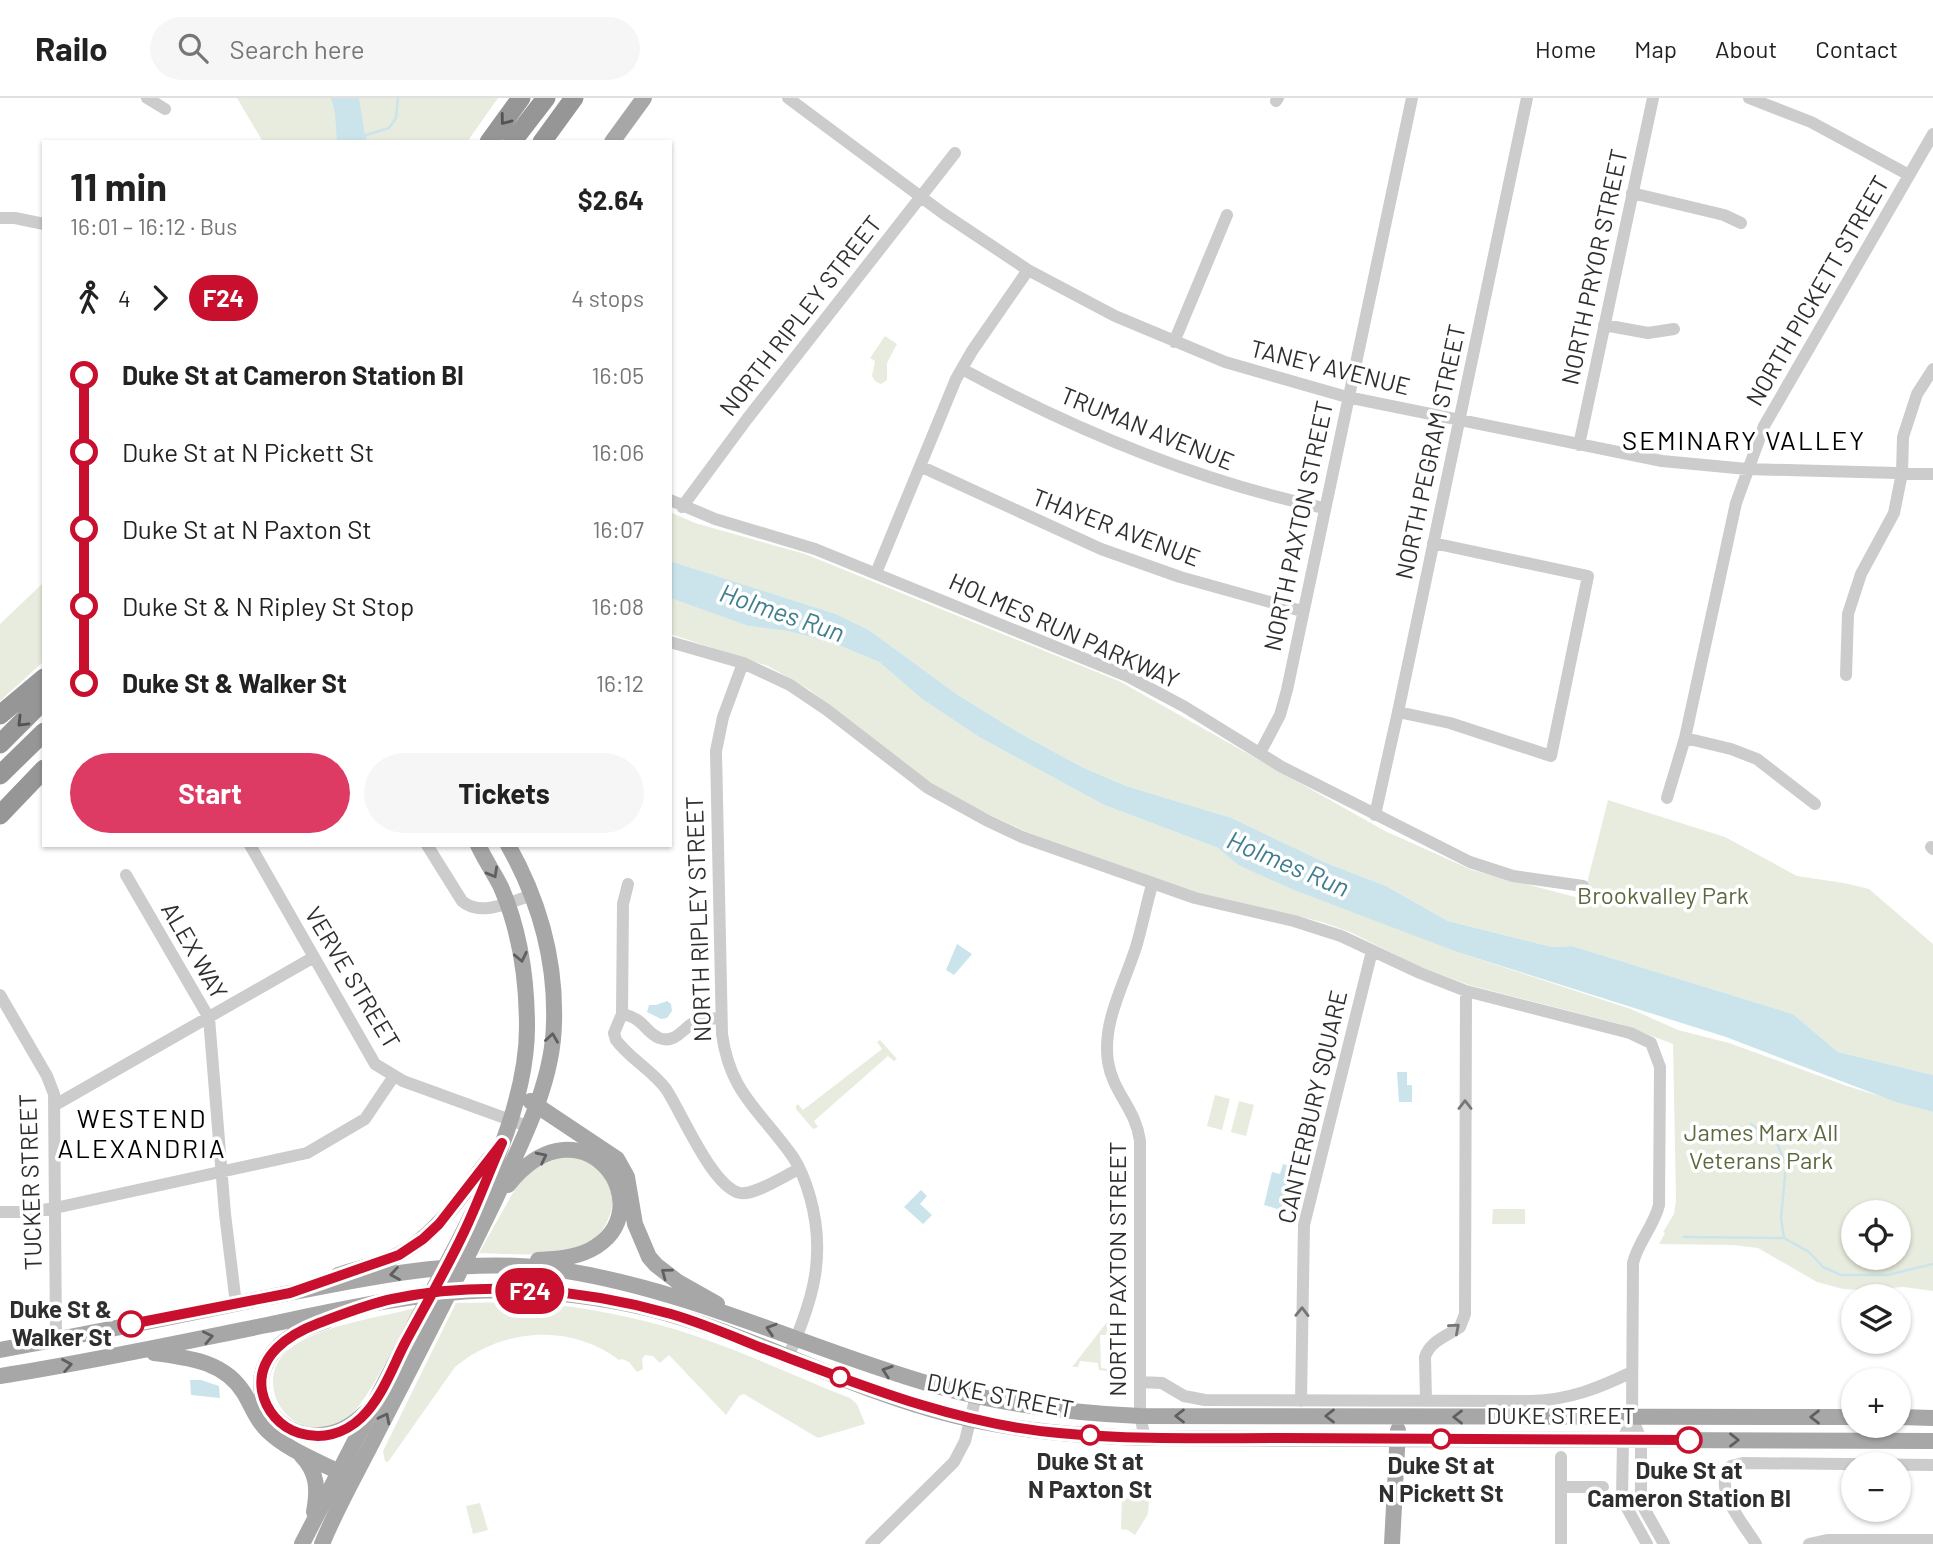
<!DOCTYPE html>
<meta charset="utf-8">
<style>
:root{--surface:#fff;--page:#f6f6f6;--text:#222;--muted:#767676;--line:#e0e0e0;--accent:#dd3b64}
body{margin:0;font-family:Barlow,sans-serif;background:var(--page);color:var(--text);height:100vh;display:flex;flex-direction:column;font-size:26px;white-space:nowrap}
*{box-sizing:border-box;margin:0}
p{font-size:23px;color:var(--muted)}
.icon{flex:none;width:38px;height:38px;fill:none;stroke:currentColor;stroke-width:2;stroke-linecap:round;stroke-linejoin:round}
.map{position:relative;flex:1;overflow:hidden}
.drawer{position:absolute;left:42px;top:42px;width:630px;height:707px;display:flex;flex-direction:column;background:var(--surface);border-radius:0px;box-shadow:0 2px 5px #0004}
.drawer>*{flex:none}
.badge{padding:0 14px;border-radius:23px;font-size:24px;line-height:46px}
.fabs{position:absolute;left:1841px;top:1102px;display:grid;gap:14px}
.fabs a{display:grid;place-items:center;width:70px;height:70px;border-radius:50%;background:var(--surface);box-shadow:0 2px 5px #0004;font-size:35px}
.map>.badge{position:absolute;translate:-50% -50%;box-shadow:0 0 0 4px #fff}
.legs{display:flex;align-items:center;gap:10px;height:77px;padding:0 28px;font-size:23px}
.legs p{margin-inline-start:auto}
.summary{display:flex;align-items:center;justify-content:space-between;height:119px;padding:0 28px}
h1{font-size:38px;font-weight:700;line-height:52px}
.action{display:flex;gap:14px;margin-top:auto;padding:14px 28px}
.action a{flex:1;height:80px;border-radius:42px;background:var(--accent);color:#fff;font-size:28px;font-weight:700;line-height:80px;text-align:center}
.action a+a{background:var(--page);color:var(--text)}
ul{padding:0 28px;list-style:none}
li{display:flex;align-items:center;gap:24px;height:77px;font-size:26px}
li i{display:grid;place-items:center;width:10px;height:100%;margin:0 9px;background:currentColor}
li i::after{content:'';width:18px;height:18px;margin:-9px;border:5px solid;border-radius:50%;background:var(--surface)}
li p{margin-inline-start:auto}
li:first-child i{background:linear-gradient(#0000 50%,currentColor 0)}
li:last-child i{background:linear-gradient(currentColor 50%,#0000 0)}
header{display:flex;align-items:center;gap:42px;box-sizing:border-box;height:98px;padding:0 35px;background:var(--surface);border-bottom:2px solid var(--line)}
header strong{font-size:33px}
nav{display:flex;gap:38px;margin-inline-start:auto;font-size:24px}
.search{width:490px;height:63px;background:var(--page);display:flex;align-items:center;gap:18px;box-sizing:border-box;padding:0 24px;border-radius:38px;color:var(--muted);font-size:26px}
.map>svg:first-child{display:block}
.green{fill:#e8ecde;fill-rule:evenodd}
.water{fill:#cbe4eb}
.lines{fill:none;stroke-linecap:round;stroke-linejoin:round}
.stream{stroke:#cbe4eb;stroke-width:2.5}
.minor{stroke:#ccc;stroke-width:12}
.major{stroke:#a7a7a7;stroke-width:16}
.highway{stroke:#969696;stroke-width:19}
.oneway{stroke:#535353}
.oneway2{stroke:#5f5f5f}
.oneway3{stroke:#767676}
.line-1-casing{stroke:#fff;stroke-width:16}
.line-1{stroke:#c8102e;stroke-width:10}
.stop-1-dot{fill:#fff;stroke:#c8102e;stroke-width:3.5}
.labels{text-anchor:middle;stroke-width:7;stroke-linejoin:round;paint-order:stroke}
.street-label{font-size:24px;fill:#2f2f2f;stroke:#fff}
.park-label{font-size:24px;fill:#5a693e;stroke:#fff}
.stop-label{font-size:24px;font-weight:bold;fill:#2f2f2f;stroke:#fff}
.neighbourhood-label{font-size:26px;letter-spacing:2px;fill:#000;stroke:#fff}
.water-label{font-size:26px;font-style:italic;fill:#417e8e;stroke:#fff}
</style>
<header>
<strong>Railo</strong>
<div class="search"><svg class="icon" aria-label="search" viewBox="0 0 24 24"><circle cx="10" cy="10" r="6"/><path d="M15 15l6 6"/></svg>Search here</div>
<nav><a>Home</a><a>Map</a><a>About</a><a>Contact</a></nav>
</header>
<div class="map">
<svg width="1933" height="1446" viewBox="0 0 1933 1446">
<rect width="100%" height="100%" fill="#fff"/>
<path class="green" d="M 237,0 L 498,0 L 467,44 L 263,44 Z
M 885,238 L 897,246 L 887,265 L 887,282 L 881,286 L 875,283 L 872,278 L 875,263 L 870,260 Z
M 670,414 L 695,425 L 805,456 L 1119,583 L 1385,733 L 1472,772 L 1583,801 L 1608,702 L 1725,739 L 1797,778 L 1844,785 L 1869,791 L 1933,846 L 1933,977 L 1838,954 L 1793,916 L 1572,848 L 1552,849 L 1448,823 L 1386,788 L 1324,764 L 1232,720 L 1126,688 L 1082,669 L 1023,637 L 958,597 L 869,532 L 836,516 L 670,463 Z
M 44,484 L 44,563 L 0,603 L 0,526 Z
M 670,500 L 748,528 L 787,533 L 831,544 L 879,564 L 922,601 L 979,639 L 1104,707 L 1218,750 L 1238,767 L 1460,855 L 1631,911 L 1678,932 L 1729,945 L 1847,988 L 1933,1014 L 1933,1193 L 1903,1189 L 1861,1192 L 1843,1191 L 1817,1184 L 1758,1150 L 1733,1147 L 1659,1146 L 1665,1135 L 1663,1134 L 1674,1116 L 1676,1102 L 1673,946 L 1620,926 L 1469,887 L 1420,869 L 1350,834 L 1322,824 L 1198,795 L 1027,734 L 977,711 L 925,682 L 884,652 L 810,592 L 768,568 L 670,536 ZM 1853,1115 L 1899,1115 L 1899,1160 L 1853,1160 Z
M 880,942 L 897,961 L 894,963 L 888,958 L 814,1023 L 818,1029 L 813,1031 L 796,1011 L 796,1008 L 798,1006 L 803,1012 L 882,951 L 877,944 Z
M 1215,997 L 1230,1001 L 1222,1032 L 1207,1028 Z
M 1239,1003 L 1254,1007 L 1246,1038 L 1231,1034 Z
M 548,1059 L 586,1059 C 593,1067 608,1079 611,1088 C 618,1113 602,1142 578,1151 C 551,1159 507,1156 479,1155 L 519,1084 Z
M 1493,1111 L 1525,1111 L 1525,1126 L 1492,1126 Z
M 528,1204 C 573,1208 616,1215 660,1227 C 725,1245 787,1275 850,1300 L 857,1306 L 865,1326 L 818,1340 L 744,1296 L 739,1298 L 726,1317 L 669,1257 L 660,1265 L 653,1258 L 645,1257 L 642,1261 L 643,1271 L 637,1274 L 629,1264 L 622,1261 L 619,1262 C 570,1225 502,1230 455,1269 L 388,1364 L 385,1363 L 383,1353 L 456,1205 Z
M 415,1210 C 402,1234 362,1316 341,1326 C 337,1328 330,1328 325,1329 C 281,1336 254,1279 289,1251 C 320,1227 378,1220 415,1210 Z
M 1107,1224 L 1107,1237 L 1100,1237 L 1101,1270 L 1108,1271 L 1107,1273 L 1099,1272 L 1098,1265 L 1080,1263 L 1078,1269 L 1072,1269 Z
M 1122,1400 L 1149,1402 L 1148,1416 L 1135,1437 L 1128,1432 L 1121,1431 Z
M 480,1405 L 488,1432 L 473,1436 L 466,1408 Z"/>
<path class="water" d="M 331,0 L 359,0 L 366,44 L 337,44 L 335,15 Z
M 670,463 L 836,516 L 869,532 L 958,597 L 1023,637 L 1082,669 L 1126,688 L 1232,720 L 1324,764 L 1386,788 L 1448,823 L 1552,849 L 1572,848 L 1793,916 L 1838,954 L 1933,977 L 1933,1014 L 1896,1004 L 1726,939 L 1460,855 L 1294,792 L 1238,767 L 1218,750 L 1104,707 L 979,639 L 922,601 L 879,564 L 831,544 L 787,533 L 748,528 L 670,500 Z
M 957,846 L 972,856 L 954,877 L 946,872 Z
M 667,903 L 671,906 L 672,913 L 667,920 L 661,921 L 647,914 L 649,907 L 656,907 Z
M 1397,974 L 1407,974 L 1407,987 L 1412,987 L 1412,1004 L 1399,1004 Z
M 1283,1066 L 1293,1069 L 1281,1112 L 1264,1107 L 1272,1074 L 1280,1076 Z
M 921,1092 L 927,1098 L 920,1106 L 932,1117 L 923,1126 L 904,1109 Z
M 190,1282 L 201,1282 L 219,1288 L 220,1300 L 191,1297 Z"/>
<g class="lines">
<path class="stream" d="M 363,44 L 366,37 L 389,30 L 396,20 L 398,0
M 1751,1026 L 1777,1045 L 1786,1067 L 1781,1120 L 1784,1140
M 1684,1139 L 1784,1140 L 1809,1154 L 1823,1169 L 1841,1177 L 1887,1177 L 1933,1166"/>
<path class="minor" d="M 147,0 L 165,11
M 788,0 L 944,116 L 1028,172 L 1115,218 L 1225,264 L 1347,299 L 1662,363 L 1747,371 L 1933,376
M 1749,0 L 1811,24 L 1909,77
M 1276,3 L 1278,0
M 1632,95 L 1724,117 L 1741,125
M 0,120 L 15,120 L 44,126
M 1604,227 L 1648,235 L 1674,231
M 1174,244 L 1227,117
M 962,271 C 1077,333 1197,383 1324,410
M 1579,347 L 1653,0
M 922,369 L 1101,451 L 1180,479 L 1302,513
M 670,402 L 715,421 L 815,451 L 1127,578 L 1185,609 L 1282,669 L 1470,764 L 1513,778 L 1583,788
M 682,409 L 747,321 L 955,55
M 876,475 L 956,281 L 972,253 L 1028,172
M 670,544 L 743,565 L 790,587 L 827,612 L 928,690 L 986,722 L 1022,739 L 1195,800 L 1294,823 L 1341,838 L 1420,875 L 1466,893 L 1630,935 L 1651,945 L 1660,969 L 1659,1107 C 1654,1128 1638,1144 1633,1165 L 1632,1320 L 1641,1341 L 1641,1405 L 1664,1446
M 743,565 L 723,619 L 716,653 L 722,936 C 730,996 761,1013 793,1059 C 801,1071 806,1085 810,1099 C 827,1159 812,1205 788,1259
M 1846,577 L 1848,516 L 1861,476 L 1894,415 L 1902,375 L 1903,339 L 1917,296 L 1933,271
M 1398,614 L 1450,625 L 1551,658 L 1588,478 L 1433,445
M 1685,640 L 1731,651 L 1757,661 L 1815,706
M 1260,655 L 1280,617 L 1287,592 L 1412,0
M 1667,700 L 1685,640 L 1736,405 L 1764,328 L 1933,36
M 1375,717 L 1398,614 L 1527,0
M 250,747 L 375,966 L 403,983 L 527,1028
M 427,747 L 462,803 C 481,820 511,803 533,797
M 1931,749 L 1933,751
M 126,777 L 209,920 L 225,1116 L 236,1206
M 628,786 L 623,806 L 622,916 L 614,935 L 616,942 C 630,961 652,972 666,991 C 682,1015 712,1089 740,1095 C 754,1098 786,1077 799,1071
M 0,897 L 47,978 L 54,996 L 56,1241
M 622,916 C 646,921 643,933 659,940 C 677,947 685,926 699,922 C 706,920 714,921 721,920
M 55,1007 L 314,859
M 0,1114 L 30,1114 L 55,1110 L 307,1055 L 365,1021 L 394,978
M 1140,1284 L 1162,1285 L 1184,1298 L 1205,1302 L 1531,1303 C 1569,1302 1599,1290 1632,1274
M 1301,1303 L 1304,1127 L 1372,853
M 1426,1303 L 1425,1259 C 1430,1243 1447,1238 1460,1229 L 1465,1216 L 1466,893
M 1632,1320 L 1623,1341 L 1622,1401 L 1647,1446
M 1145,1340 L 1140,1318 L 1140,1043 C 1136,1011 1113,995 1108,964 C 1102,924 1124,887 1136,849 C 1142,829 1146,808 1152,787
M 1561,1389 L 1603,1389
M 871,1446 L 954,1364 L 965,1343 L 976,1298
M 1561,1446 L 1561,1359
M 1756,1446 C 1744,1426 1711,1391 1731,1368 L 1743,1365 L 1933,1367
M 1809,1446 L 1827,1442 L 1933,1442"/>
<path class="major" d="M 612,44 L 644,0
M 530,1003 L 617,1061 L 627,1079 L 635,1126 L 649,1159 L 656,1167 L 678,1184 L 717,1206
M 508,1087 C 583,993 667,1112 590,1152 C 574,1160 556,1161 538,1162
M 338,1177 C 358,1170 382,1166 400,1156 C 439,1135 463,1094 490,1060
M 326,1223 C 309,1229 292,1235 279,1248 C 225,1300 305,1375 365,1315
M 0,1252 C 87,1236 173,1219 259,1201 C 361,1181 464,1156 567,1173 C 696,1194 813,1253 937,1288 C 1003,1307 1071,1315 1140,1318 L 1853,1319
M 154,1255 C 189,1260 224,1263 244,1295 C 252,1308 256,1322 267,1332 C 288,1353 321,1364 347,1378
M 0,1278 C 90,1264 178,1245 267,1227 C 366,1206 463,1183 564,1196 C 599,1200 635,1206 669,1216 C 765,1243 855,1293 952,1317 C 1015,1333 1080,1338 1145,1340 L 1933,1343
M 1899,1319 L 1933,1320
M 301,1357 C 318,1374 318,1392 314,1414
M 302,1446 C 340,1372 378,1298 416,1224 C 460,1140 527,1026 527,929 C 527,881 520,833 501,789 C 494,775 485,762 478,747
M 322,1446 C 337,1409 358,1373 376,1337 C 417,1258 458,1179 496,1100 C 521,1045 553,986 554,925 C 556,861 539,802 508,747
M 1392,1446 L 1398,1332"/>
<path class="highway" d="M 489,44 L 521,0
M 512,44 L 546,0
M 542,44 L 574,0
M 0,617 L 44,580
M 0,646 L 44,602
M 0,677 L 44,634
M 0,717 L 44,671"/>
</g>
<defs><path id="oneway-chevron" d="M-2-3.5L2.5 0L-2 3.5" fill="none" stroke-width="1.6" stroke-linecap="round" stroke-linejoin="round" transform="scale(1.75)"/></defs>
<g class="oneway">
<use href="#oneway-chevron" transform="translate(505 22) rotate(127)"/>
<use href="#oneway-chevron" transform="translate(22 624) rotate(135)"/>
</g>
<g class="oneway2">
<use href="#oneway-chevron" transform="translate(493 775) rotate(61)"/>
<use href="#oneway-chevron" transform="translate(521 859) rotate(78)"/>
<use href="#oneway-chevron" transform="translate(552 940) rotate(-82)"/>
<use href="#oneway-chevron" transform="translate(542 1059) rotate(-26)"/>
<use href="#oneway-chevron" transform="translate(666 1175) rotate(-143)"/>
<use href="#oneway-chevron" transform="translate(395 1176) rotate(171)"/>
<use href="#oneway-chevron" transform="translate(771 1231) rotate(-162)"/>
<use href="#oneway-chevron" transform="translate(208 1239) rotate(-12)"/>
<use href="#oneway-chevron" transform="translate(67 1267) rotate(-10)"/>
<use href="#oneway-chevron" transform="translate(887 1273) rotate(-161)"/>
<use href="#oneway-chevron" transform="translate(1180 1318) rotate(180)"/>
<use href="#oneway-chevron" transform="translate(1330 1318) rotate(-180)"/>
<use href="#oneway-chevron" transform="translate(1458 1319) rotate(-180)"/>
<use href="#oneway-chevron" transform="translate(1815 1319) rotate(-180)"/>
<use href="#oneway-chevron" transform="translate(385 1320) rotate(-63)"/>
<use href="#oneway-chevron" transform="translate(1734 1342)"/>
</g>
<g class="oneway3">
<use href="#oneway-chevron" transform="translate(1465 1007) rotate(-90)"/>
<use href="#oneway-chevron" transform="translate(1302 1214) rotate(-89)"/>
<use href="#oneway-chevron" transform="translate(1455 1230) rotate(-41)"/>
</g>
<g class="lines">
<g class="line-1-casing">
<path id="line-1" d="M 131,1226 L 290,1195 L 399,1157 L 423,1141 L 439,1126 L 502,1045 C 489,1074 478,1105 464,1134 C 446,1172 425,1208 405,1245 C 392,1270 382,1300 361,1320 C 344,1336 322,1342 299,1335 C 280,1329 266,1313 262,1293 C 256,1257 290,1236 319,1225 C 343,1216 368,1206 392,1201 C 482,1182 583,1191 671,1216 C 702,1225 732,1238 762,1250 C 858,1286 955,1326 1059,1335 C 1133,1342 1207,1340 1282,1340 C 1417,1341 1553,1341 1689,1342"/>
</g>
<use href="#line-1" class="line-1"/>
</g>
<g class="stop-1-dot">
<circle cx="131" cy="1226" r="12"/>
<circle cx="840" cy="1279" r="9"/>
<circle cx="1090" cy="1337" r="9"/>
<circle cx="1441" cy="1341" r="9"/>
<circle cx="1689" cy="1342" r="12"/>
</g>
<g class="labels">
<g class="street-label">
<text transform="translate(1595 169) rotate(-78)" y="8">NORTH PRYOR STREET</text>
<text transform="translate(1818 193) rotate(-60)" y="8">NORTH PICKETT STREET</text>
<text transform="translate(801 218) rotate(-52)" y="8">NORTH RIPLEY STREET</text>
<text transform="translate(1330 270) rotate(14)" y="8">TANEY AVENUE</text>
<text transform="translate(1147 331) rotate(22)" y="8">TRUMAN AVENUE</text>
<text transform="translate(1431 354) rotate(-78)" y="8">NORTH PEGRAM STREET</text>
<text transform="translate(1299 428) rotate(-78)" y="8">NORTH PAXTON STREET</text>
<text transform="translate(1116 430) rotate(21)" y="8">THAYER AVENUE</text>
<text transform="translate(1064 533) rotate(24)" y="8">HOLMES RUN PARKWAY</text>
<text transform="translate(699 821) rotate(-92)" y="8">NORTH RIPLEY STREET</text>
<text transform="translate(194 853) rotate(60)" y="8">ALEX WAY</text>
<text transform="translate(352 880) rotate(59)" y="8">VERVE STREET</text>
<text transform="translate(1313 1009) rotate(-77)" y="8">CANTERBURY SQUARE</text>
<text transform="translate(31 1084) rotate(-92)" y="8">TUCKER STREET</text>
<text transform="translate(1118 1171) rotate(-90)" y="8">NORTH PAXTON STREET</text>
<text transform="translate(1000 1298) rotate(11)" y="8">DUKE STREET</text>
<text x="1561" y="1326">DUKE STREET</text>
</g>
<g class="park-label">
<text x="1663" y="806">Brookvalley Park</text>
<text x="1761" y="1043">James Marx All<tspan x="1761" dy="28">Veterans Park</tspan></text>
</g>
<g class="stop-label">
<text x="112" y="1220" text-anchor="end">Duke St &amp;<tspan x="112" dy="28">Walker St</tspan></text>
<text x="1090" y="1372">Duke St at<tspan x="1090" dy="28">N Paxton St</tspan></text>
<text x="1441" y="1376">Duke St at<tspan x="1441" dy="28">N Pickett St</tspan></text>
<text x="1689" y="1381">Duke St at<tspan x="1689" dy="28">Cameron Station Bl</tspan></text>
</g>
<g class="neighbourhood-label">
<text x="1744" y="352">SEMINARY VALLEY</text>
<text x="142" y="1030">WESTEND<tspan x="142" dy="30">ALEXANDRIA</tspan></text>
</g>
<g class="water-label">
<text transform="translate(782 515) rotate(19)" y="9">Holmes Run</text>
<text transform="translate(1288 766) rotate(23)" y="9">Holmes Run</text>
</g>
</g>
</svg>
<div class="fabs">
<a><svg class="icon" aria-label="locate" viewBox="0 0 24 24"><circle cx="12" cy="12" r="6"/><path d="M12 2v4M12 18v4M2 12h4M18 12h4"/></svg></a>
<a><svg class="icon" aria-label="layers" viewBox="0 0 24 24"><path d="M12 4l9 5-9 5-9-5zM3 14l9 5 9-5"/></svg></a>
<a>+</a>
<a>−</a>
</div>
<b class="badge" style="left:530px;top:1193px;background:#c8102e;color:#fff">F24</b>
<section class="drawer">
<div class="summary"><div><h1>11 min</h1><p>16:01 – 16:12 · Bus</p></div><b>$2.64</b></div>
<div class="legs"><svg class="icon" aria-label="walk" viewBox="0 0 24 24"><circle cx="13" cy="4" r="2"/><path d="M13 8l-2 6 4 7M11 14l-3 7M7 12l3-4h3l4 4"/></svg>4<svg class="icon" aria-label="forward" viewBox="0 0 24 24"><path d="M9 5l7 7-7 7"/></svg><b class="badge" style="background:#c8102e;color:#fff">F24</b><p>4 stops</p></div>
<ul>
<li><i style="color:#c8102e"></i><b>Duke St at Cameron Station Bl</b><p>16:05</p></li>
<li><i style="color:#c8102e"></i><span>Duke St at N Pickett St</span><p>16:06</p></li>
<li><i style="color:#c8102e"></i><span>Duke St at N Paxton St</span><p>16:07</p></li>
<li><i style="color:#c8102e"></i><span>Duke St &amp; N Ripley St Stop</span><p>16:08</p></li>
<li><i style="color:#c8102e"></i><b>Duke St &amp; Walker St</b><p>16:12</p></li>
</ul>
<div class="action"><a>Start</a><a>Tickets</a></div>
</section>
</div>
